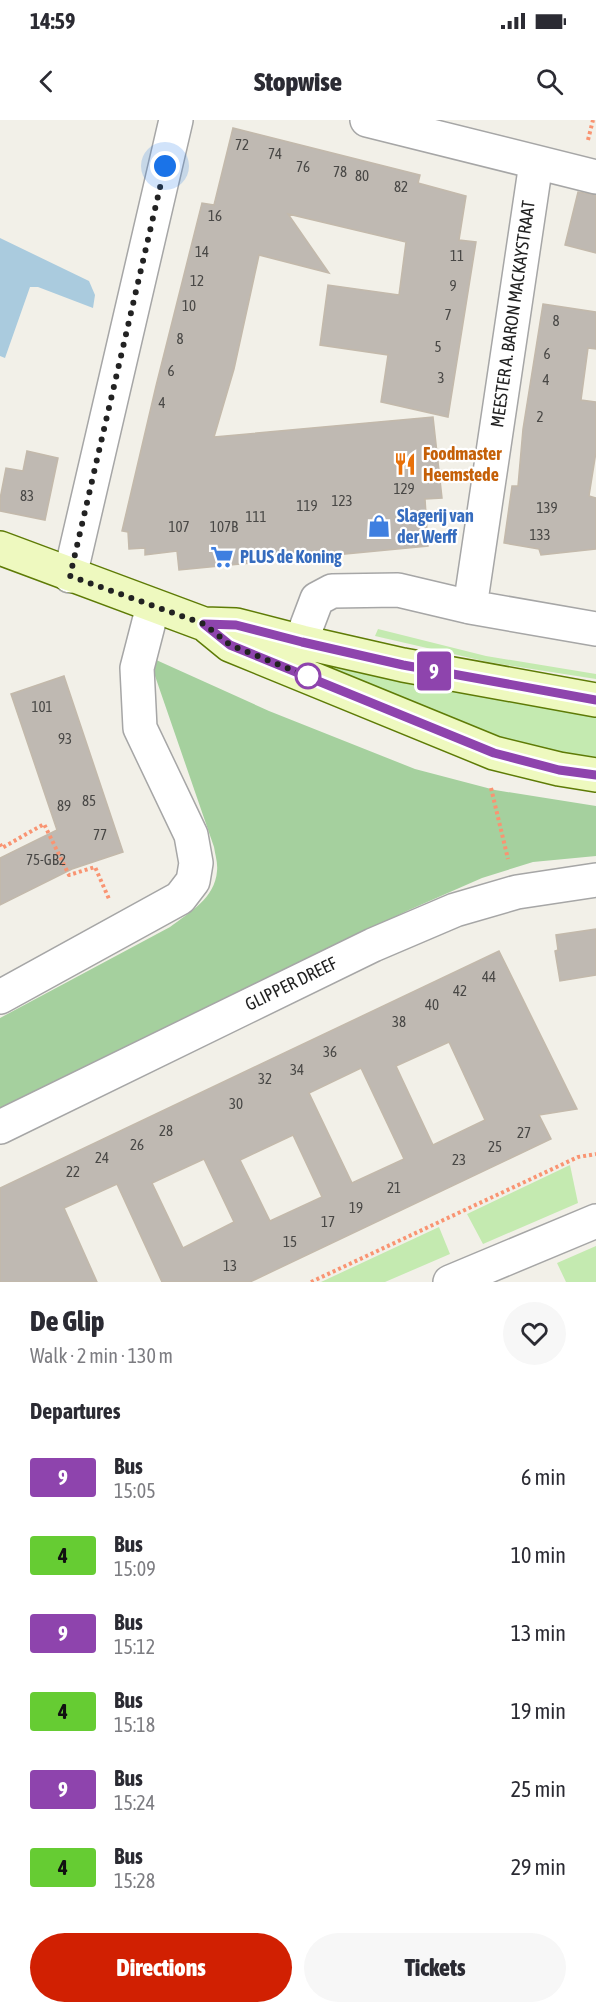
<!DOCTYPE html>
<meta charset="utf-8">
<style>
:root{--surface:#fff;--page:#f7f7f7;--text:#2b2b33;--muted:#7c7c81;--accent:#d12002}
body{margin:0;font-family:"Asap Condensed",sans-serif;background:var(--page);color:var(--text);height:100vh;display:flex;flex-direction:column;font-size:22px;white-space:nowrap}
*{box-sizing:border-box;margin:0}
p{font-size:20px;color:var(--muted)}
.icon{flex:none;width:33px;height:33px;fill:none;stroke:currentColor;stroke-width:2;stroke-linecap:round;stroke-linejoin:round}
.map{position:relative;height:1162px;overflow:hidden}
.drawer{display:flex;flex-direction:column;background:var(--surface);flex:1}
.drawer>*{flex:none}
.badge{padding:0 12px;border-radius:4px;font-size:21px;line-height:39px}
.you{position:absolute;width:30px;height:30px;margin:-15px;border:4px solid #fff;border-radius:50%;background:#1a73e8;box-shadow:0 0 0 9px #1a73e833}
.map>.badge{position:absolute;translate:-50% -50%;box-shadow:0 0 0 3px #fff}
h2{padding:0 30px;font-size:22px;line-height:54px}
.round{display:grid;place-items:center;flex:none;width:63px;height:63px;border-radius:32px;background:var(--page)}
.headline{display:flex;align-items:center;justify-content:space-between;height:102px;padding:0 30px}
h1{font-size:28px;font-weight:800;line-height:45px}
.primary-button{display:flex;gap:12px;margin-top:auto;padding:12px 30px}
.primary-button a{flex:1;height:69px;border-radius:36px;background:var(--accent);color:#fff;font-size:24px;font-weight:800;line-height:69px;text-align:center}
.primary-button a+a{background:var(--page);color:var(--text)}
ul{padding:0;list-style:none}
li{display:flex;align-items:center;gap:18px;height:78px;padding:0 30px}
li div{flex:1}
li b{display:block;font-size:22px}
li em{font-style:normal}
li .badge{min-width:66px;font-weight:700;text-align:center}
.status{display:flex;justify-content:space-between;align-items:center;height:42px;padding:0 30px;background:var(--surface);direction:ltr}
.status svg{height:16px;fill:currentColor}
header{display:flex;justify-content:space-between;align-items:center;height:78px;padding:0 30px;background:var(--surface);font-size:27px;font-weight:800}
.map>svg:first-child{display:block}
.grass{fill:#c4eab0}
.forest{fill:#a5d09e}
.water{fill:#aacbde}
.building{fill:#bfb9b2;stroke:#c3b9ab;stroke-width:1.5;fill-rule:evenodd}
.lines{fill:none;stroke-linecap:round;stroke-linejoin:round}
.street-casing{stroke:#a6a6a6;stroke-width:36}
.secondary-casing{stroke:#5e7b06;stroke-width:36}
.path{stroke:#f99472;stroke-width:4;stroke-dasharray:3 3;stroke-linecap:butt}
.street{stroke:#fff;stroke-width:33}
.secondary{stroke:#eef9bf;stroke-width:33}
.line-casing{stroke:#fff;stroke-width:14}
.line{stroke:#8e44ad;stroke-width:9}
.walk{stroke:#222;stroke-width:6;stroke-dasharray:0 10.8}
.stop-dot{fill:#fff;stroke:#8e44ad;stroke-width:3}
.labels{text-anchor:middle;stroke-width:4.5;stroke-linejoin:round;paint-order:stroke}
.number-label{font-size:15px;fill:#494846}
.street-label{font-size:18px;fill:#222;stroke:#fff}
.food-label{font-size:18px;font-weight:bold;fill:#c56008;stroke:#fff;text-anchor:start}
.shop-label{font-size:18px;font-weight:bold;fill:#366cbe;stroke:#fff;text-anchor:start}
</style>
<div class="status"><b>14:59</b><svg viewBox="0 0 49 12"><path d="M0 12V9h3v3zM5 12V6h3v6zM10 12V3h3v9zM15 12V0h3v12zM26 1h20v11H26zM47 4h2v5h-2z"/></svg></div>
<header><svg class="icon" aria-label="back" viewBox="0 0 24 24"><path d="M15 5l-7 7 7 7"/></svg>Stopwise<svg class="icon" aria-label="search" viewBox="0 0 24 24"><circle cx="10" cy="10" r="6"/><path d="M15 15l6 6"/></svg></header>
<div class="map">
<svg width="596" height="1162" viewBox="0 0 596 1162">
<rect width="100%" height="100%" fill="#f2f0e8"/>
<path class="grass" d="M 378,509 L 486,536 L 596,554 L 596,559 L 488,542 L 375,516 Z
M 339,542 L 596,591 L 596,645 L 523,631 L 328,554 Z
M 570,1045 L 578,1083 L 483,1124 L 467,1094 Z
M 439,1107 L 450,1134 L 385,1162 L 321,1162 Z
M 596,1126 L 596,1162 L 566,1162 L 557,1143 Z"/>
<path class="forest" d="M 154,539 L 269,591 L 415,649 L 495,670 L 596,686 L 596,736 L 533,742 L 482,758 L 409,790 L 0,991 L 0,898 L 170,807 C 190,792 215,778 217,751 C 218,743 215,734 214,727 L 154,553 Z"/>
<path class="water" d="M 0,118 L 89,161 L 95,175 L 93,188 L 38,167 L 30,167 L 5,238 L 0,236 Z"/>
<path class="building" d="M 233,8 L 420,55 L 418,63 L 466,76 L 459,120 L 476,122 L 448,297 L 381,282 L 388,235 L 320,225 L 328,165 L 399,175 L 406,122 L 288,94 L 329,153 L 259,135 L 234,249 L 214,317 L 433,297 L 442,378 L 425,379 L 428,426 L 179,450 L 177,431 L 145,435 L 145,428 L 129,429 L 128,412 L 122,411 L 156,266 L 202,83 L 214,85 Z
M 578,72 L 596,75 L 596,133 L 565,125 Z
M 543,184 L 596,192 L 596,229 L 588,228 L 581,280 L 596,282 L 596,332 L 589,376 L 596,378 L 596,429 L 541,435 L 539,429 L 504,423 L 512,366 L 518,366 L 523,309 Z
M 27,331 L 58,338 L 45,400 L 0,391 L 0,379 L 6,348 L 23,351 Z
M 64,556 L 123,732 L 72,749 L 0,785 L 0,738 L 57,710 L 11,574 Z
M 596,809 L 596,855 L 560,861 L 555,831 L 558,830 L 556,815 Z
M 499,831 L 577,989 L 539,995 L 551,1019 L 250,1162 L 162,1162 L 117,1064 L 64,1088 L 97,1162 L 0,1162 L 0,1068 ZM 449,922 L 485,1000 L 433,1025 L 396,946 ZM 361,948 L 404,1039 L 352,1063 L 309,973 ZM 293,1015 L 322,1077 L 270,1101 L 240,1040 ZM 204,1039 L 234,1102 L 183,1128 L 152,1063 Z"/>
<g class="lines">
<g class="street-casing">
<path id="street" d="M 367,0 L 596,57
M 70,456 L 176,0
M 470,487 L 536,43
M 297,549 L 306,508 L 317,479 L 332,471 L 398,470 L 470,487 L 596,509
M 0,877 L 180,778 L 193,761 L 196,743 L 191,715 L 140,608 L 137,548 L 153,486
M 0,1007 L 373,825 L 455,790 L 517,772 L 596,760
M 450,1162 L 596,1101"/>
</g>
<g class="secondary-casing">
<path id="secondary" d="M 0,428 L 204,504 L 236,505 L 302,522 L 403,545 L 596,580
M 208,507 L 230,525 L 494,633 L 559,649 L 596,655"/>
</g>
<path class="path" d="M 588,20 L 593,0
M 491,668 L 508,739
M 0,724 L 2,728 L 44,704 L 69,755 L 95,747 L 109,779
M 311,1162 L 578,1037 L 596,1034"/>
<use href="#street" class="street"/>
<use href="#secondary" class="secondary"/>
</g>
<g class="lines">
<g class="line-casing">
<path id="line" d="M 596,580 L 403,545 L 302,522 L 236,505 L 204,504 L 230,525 L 494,633 L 559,650 L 596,655"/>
</g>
<use href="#line" class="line"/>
<path class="walk" d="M 165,46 L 70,456 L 204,504 L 230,525 L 317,560 L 308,556"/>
</g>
<defs>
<g id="restaurant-bare" transform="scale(1.8)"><path d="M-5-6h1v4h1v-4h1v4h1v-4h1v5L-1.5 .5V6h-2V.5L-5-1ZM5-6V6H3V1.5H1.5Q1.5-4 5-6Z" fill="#e8710a" stroke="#fff" stroke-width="2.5" paint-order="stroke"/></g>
<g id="shop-bare" transform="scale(1.8)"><path d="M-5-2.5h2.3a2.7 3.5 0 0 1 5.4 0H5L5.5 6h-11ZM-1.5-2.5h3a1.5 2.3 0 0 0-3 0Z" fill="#3f7fe0" stroke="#fff" stroke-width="2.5" paint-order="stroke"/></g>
<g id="supermarket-bare" transform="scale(1.8)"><path d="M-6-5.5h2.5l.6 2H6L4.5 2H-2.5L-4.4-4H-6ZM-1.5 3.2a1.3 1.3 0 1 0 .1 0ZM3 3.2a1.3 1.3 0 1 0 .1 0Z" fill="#3f7fe0" stroke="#fff" stroke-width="2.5" paint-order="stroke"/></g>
</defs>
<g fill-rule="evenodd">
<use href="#restaurant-bare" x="405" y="344"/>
<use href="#shop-bare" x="379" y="406"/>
<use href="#supermarket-bare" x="222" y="437"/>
</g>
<circle class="stop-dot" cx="308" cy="556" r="12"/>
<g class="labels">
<g class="number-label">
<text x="242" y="30">72</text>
<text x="275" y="39">74</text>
<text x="303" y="52">76</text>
<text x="340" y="57">78</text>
<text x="362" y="61">80</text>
<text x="401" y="72">82</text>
<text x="215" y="101">16</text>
<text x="202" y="137">14</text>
<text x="457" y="141">11</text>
<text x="197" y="166">12</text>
<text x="453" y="171">9</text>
<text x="189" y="191">10</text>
<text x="448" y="200">7</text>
<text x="556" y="206">8</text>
<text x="180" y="224">8</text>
<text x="438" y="232">5</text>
<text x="547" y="239">6</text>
<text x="171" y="256">6</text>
<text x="441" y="263">3</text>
<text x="546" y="265">4</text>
<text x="162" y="288">4</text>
<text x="540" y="302">2</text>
<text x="404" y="374">129</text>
<text x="27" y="381">83</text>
<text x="342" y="386">123</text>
<text x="307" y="391">119</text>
<text x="547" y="393">139</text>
<text x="256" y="402">111</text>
<text x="179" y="412">107</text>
<text x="224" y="412">107B</text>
<text x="540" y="420">133</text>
<text x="42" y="592">101</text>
<text x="65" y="624">93</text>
<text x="89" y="686">85</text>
<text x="64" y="691">89</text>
<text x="100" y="720">77</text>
<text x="46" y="745">75-GB2</text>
<text x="489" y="862">44</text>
<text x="460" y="876">42</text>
<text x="432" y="890">40</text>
<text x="399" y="907">38</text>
<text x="330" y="937">36</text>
<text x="297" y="955">34</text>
<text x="265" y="964">32</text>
<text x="236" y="989">30</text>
<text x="166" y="1016">28</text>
<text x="524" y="1018">27</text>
<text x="137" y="1030">26</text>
<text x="495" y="1032">25</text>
<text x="102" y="1043">24</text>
<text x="459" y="1045">23</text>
<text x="73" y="1057">22</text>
<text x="394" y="1073">21</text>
<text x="356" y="1093">19</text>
<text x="328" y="1107">17</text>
<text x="290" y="1127">15</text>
<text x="230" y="1151">13</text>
</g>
<g class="street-label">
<text transform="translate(513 194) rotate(-82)" y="6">MEESTER A. BARON MACKAYSTRAAT</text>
<text transform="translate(291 864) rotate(-26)" y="6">GLIPPER DREEF</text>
</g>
<g class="food-label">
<text x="423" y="340">Foodmaster<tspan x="423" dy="21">Heemstede</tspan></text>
</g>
<g class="shop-label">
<text x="397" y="402">Slagerij van<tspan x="397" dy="21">der Werff</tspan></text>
<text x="240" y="443">PLUS de Koning</text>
</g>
</g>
</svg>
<div class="you" style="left:165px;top:46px"></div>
<b class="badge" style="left:434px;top:551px;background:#8e44ad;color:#fff">9</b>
</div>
<section class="drawer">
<div class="headline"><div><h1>De Glip</h1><p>Walk · 2 min · 130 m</p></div><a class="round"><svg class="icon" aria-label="heart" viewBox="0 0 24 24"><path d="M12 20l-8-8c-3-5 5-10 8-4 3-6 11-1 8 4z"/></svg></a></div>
<h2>Departures</h2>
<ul>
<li><span class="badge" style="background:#8e44ad;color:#fff">9</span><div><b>Bus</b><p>15:05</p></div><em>6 min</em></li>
<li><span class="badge" style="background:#6c3;color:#111">4</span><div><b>Bus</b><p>15:09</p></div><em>10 min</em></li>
<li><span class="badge" style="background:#8e44ad;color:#fff">9</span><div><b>Bus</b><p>15:12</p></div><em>13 min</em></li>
<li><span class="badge" style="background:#6c3;color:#111">4</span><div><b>Bus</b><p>15:18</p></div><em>19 min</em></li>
<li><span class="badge" style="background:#8e44ad;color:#fff">9</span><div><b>Bus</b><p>15:24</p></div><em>25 min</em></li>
<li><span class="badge" style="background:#6c3;color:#111">4</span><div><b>Bus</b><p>15:28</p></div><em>29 min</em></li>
</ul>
<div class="primary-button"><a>Directions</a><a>Tickets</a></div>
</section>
